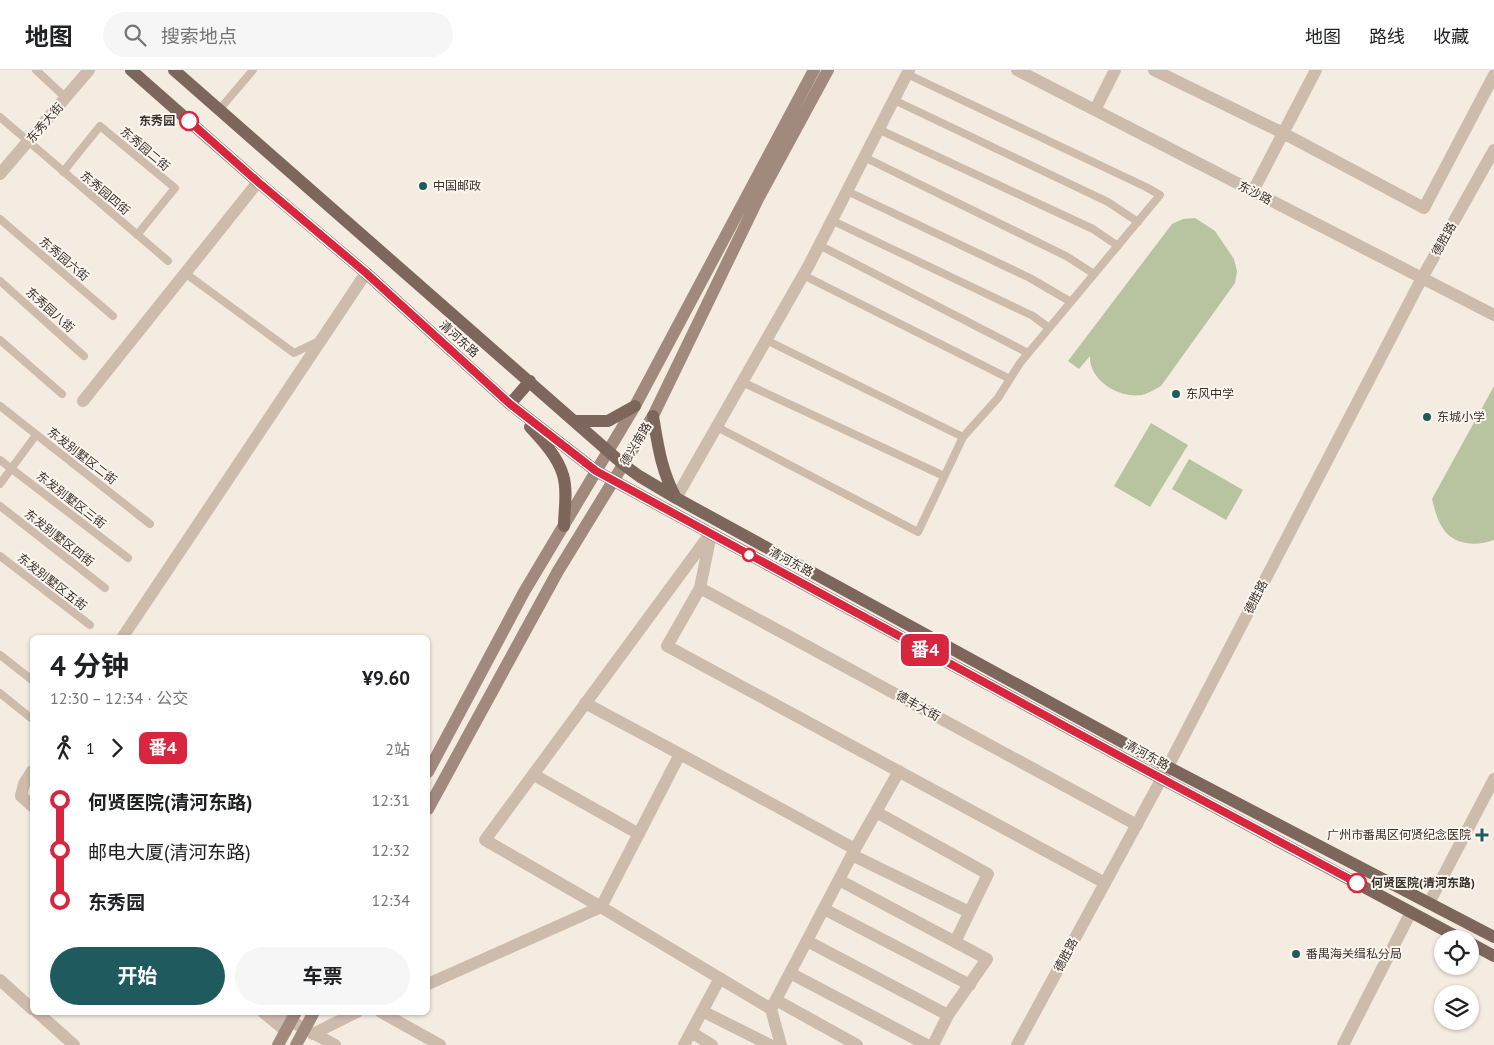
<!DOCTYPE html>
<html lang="zh">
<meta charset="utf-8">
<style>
:root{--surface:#fff;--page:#f6f6f6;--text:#202124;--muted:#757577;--line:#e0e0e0;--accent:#1f5a5e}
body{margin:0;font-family:"PT Sans","Noto Sans SC",sans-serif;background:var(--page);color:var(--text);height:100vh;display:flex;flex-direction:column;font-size:19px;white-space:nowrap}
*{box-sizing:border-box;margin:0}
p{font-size:16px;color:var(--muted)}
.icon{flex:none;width:28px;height:28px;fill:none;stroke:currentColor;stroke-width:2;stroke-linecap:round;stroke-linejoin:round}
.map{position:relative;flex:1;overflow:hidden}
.side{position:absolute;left:30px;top:565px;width:400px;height:380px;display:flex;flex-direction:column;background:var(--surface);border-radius:8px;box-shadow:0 1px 4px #0004}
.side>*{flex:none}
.badge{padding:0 10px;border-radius:8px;font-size:18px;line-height:32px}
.buttons{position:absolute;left:1434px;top:860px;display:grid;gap:10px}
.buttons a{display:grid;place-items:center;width:45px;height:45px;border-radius:50%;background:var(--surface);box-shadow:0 1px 4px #0004;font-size:25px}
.map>.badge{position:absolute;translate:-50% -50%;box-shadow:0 0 0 2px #fff}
.legs{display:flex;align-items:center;gap:8px;height:55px;padding:0 20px;font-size:16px}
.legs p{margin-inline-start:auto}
.headline{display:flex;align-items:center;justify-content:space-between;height:85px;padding:0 20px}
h1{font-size:28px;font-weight:700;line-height:38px}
.primary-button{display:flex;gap:10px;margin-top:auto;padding:10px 20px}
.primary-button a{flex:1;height:58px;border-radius:30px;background:var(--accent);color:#fff;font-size:20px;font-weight:700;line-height:58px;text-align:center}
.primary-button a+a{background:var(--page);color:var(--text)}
ul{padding:0 20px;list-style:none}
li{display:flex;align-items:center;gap:18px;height:50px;font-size:19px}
li i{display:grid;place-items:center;width:8px;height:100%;margin:0 6px;background:currentColor}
li i::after{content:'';width:12px;height:12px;margin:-6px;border:4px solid;border-radius:50%;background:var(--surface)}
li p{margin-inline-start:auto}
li:first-child i{background:linear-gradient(#0000 50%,currentColor 0)}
li:last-child i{background:linear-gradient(currentColor 50%,#0000 0)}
header{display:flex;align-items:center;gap:30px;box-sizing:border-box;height:70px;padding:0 25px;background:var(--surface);border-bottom:1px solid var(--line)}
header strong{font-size:24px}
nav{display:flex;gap:28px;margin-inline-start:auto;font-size:18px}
.search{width:350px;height:45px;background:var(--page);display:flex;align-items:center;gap:12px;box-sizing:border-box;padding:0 18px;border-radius:28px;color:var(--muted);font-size:19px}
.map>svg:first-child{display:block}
.pitch{fill:#b8c4a0}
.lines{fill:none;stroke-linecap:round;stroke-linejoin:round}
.service{stroke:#cdbbac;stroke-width:8}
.minor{stroke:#cdbbac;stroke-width:12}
.tertiary{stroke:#cdbbac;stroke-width:12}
.secondary{stroke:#a18a7d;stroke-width:12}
.primary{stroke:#7d675c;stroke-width:12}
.line-1-casing{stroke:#fff;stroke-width:11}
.line-1{stroke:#d7263d;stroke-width:8}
.stop-1-dot{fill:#fff;stroke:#d7263d;stroke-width:2.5}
.poi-dot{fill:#1f5a5e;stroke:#fbf5ee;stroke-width:2}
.labels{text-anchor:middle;stroke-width:4;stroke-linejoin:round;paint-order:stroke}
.stop-label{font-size:12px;font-weight:bold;fill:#3b302b;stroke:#fbf5ee;text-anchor:end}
.street-label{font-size:12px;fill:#3b302b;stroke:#fbf5ee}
.poi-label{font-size:12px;fill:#3b302b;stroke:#fbf5ee;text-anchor:start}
</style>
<header>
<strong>地图</strong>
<div class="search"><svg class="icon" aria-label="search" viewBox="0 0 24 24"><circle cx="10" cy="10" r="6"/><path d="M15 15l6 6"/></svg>搜索地点</div>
<nav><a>地图</a><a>路线</a><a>收藏</a></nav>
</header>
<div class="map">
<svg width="1494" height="975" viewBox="0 0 1494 975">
<rect width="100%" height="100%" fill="#f4ebe1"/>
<path class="pitch" d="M 1195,148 L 1215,161 L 1234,189 L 1237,201 L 1235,213 L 1161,316 C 1155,319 1149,323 1142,325 C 1123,328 1099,316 1092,298 C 1090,294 1090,289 1090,286 L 1079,299 L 1068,291 L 1172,154 L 1183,149 Z
M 1494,316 L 1494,470 C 1485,473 1476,475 1466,473 C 1443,469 1437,450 1432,429 Z
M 1151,353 L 1188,375 L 1150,437 L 1114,416 Z
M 1189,389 L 1243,420 L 1226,450 L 1172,419 Z"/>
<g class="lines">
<path class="service" d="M 36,0 L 66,28
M 894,30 L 1108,132 L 1138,152
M 219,40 L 253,0
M 0,47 L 168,191
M 878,59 L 1093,159 L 1118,176
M 864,87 L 1066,186 L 1094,204
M 63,102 L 100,56 L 175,118 L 137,165
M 847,121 L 1030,208 L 1071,232
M 0,149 L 113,246
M 831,150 L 1033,246 L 1049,258
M 819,175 L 1028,283
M 185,203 L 294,283 L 319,271
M 803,205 L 1010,309
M 0,211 L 84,286
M 0,270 L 62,324
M 766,270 L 963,367
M 742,312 L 944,406
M 0,336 L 150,454
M 717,357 L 918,462 L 963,367 L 998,328 L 1020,293 L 1160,125 L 1146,117 L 907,4
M 0,390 L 128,488
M 0,414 L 36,365
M 0,436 L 105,518
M 0,486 L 90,555
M 0,585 L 32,610
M 0,623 L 32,649"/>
<path class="minor" d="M 1154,0 L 1283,63 L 1424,138 L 1494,5
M 1095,40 L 1115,0
M 0,104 L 89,0
M 1253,121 L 1316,0
M 83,331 L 258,112
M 676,428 L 809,195 L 909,0
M 710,464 L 485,770 L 601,837 L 680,684 L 855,779
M 710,469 L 700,518 L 667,576 L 1105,813
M 700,518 L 1137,755
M 585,633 L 680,684
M 534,705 L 639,764
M 876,742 L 988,804 L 955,872
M 852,785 L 969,842
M 839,810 L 987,889 L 948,945 L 933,975
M 1429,833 L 1494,709
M 824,839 L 970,915
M 807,871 L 948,945
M 790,903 L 927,975
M 0,910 L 32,939
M 428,914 L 601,837 L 771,939
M 776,930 L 857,975
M 702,941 L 770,975
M 37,942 L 74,975
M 263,942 L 286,961
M 381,942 L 440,975
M 691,962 L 712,975
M 313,964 L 357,942
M 684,975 L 720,908
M 781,975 L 771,939 L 855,779 L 899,701
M 1343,975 L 1411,842"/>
<path class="tertiary" d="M 1017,0 L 1494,245
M 122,568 L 366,203
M 32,701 L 24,714 L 21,726 L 32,736
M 274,942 L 335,975
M 1017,975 L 1162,708 L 1422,208 L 1494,80"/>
<path class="secondary" d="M 428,702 L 524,522 L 635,336 L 814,0
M 428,739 L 558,501 L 653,346 L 758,129 L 828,0
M 278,975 L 296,942
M 296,975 L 314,942"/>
<path class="primary" d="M 131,0 L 258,112 L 366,203 L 510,334 L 596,401 L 1127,690 L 1461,869
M 174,0 L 624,395 L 639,406 L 676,428 L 1168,697 L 1494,867
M 510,334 L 530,311
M 653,346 C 658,376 661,400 676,428
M 575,351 L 608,351 L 635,336
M 530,357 C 542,370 558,387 563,405 C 568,421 564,440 564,456
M 1470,873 L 1494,886"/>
</g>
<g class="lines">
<g class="line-1-casing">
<path id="line-1" d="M 189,51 L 258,112 L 366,203 L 510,334 L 596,401 L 1127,690 L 1357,813"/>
</g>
<use href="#line-1" class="line-1"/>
</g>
<g class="stop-1-dot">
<circle cx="189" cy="51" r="9"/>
<circle cx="749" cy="485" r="6"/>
<circle cx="1357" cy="813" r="9"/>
</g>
<g class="poi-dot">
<circle cx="423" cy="116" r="5"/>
<circle cx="1176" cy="324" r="5"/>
<circle cx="1427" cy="347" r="5"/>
<path d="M1479.5 757.5h5v5h5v5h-5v5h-5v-5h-5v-5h5z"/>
<circle cx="1296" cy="884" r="5"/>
</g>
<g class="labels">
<g class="stop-label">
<text x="175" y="55">东秀园</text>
<text x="1371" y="817" text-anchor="start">何贤医院(清河东路)</text>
</g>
<g class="street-label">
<text transform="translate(45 53) rotate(-49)" y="4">东秀大街</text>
<text transform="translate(145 79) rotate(40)" y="4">东秀园二街</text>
<text transform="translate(105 123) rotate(40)" y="4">东秀园四街</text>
<text transform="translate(1255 123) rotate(27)" y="4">东沙路</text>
<text transform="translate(1444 169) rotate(-61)" y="4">德胜路</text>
<text transform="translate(64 189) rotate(40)" y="4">东秀园六街</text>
<text transform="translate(50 240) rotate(42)" y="4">东秀园八街</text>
<text transform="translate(459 269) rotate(42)" y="4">清河东路</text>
<text transform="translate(636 374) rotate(-59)" y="4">德兴南路</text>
<text transform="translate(82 386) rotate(38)" y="4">东发别墅区二街</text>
<text transform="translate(71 430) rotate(38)" y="4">东发别墅区三街</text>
<text transform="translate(59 468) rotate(38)" y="4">东发别墅区四街</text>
<text transform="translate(791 492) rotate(28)" y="4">清河东路</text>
<text transform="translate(52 512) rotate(38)" y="4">东发别墅区五街</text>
<text transform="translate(1256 527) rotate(-63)" y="4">德胜路</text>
<text transform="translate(918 636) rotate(29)" y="4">德丰大街</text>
<text transform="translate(1147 685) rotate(28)" y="4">清河东路</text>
<text transform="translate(1066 885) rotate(-62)" y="4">德胜路</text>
</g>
<g class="poi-label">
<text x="433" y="120">中国邮政</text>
<text x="1186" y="328">东风中学</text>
<text x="1437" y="351">东城小学</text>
<text x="1471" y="769" text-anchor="end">广州市番禺区何贤纪念医院</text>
<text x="1306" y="888">番禺海关缉私分局</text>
</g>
</g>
</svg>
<div class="buttons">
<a><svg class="icon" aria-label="locate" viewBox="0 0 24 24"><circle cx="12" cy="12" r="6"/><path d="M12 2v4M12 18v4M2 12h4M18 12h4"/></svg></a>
<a><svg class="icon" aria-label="layers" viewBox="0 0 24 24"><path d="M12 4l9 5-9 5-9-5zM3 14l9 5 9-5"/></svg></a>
</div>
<b class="badge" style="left:925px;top:580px;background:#d7263d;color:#fff">番4</b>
<section class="side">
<div class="headline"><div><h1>4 分钟</h1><p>12:30 – 12:34 · 公交</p></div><b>¥9.60</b></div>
<div class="legs"><svg class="icon" aria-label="walk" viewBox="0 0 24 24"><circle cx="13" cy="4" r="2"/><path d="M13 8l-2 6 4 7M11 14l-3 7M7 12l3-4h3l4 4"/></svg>1<svg class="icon" aria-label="forward" viewBox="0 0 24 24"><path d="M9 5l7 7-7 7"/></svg><b class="badge" style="background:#d7263d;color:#fff">番4</b><p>2站</p></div>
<ul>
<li><i style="color:#d7263d"></i><b>何贤医院(清河东路)</b><p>12:31</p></li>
<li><i style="color:#d7263d"></i><span>邮电大厦(清河东路)</span><p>12:32</p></li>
<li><i style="color:#d7263d"></i><b>东秀园</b><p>12:34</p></li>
</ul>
<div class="primary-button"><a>开始</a><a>车票</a></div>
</section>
</div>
